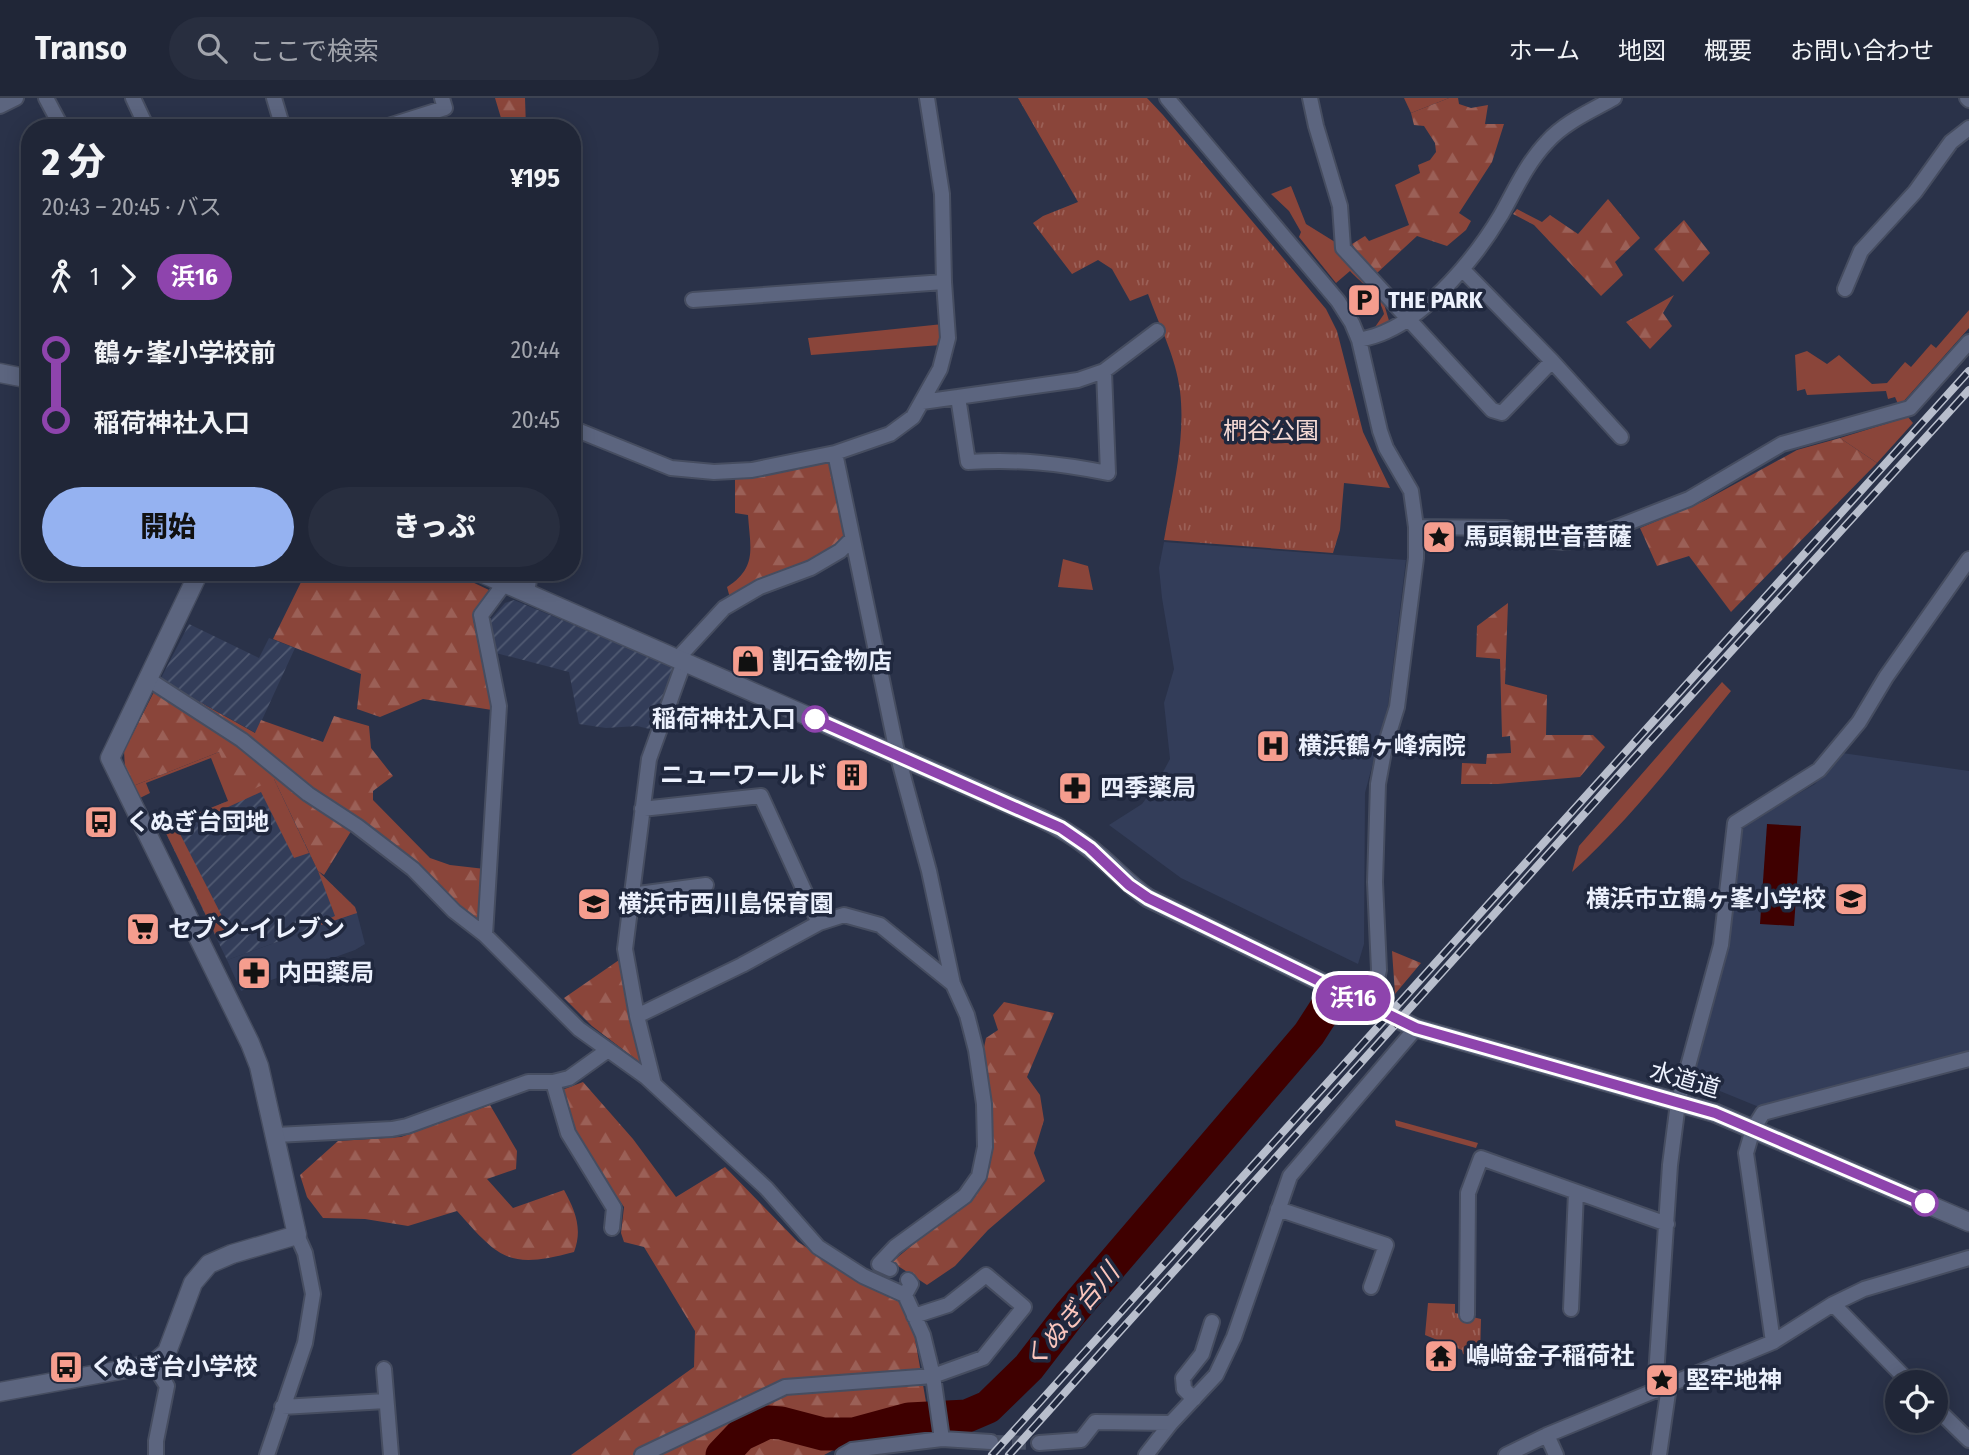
<!DOCTYPE html>
<html lang="ja">
<meta charset="utf-8">
<style>
:root{--surface:#202637;--page:#282e3f;--text:#f1f3f6;--muted:#a2a5ad;--line:#3d4352;--accent:#95b2f1}
body{margin:0;font-family:"Fira Sans Condensed","Noto Sans JP",sans-serif;background:var(--page);color:var(--text);height:100vh;display:flex;flex-direction:column;font-size:26px;white-space:nowrap}
*{box-sizing:border-box;margin:0}
p{font-size:23px;color:var(--muted)}
.icon{flex:none;width:38px;height:38px;fill:none;stroke:currentColor;stroke-width:2;stroke-linecap:round;stroke-linejoin:round}
.map{position:relative;flex:1;overflow:hidden}
.details{position:absolute;left:21px;top:21px;width:560px;height:462px;display:flex;flex-direction:column;background:var(--surface);border-radius:28px;box-shadow:0 4px 18px #0003,0 0 0 2px var(--line)}
.details>*{flex:none}
.badge{padding:0 14px;border-radius:23px;font-size:24px;line-height:46px}
.fabs{position:absolute;left:1885px;top:1272px;display:grid;gap:14px}
.fabs a{display:grid;place-items:center;width:63px;height:63px;border-radius:50%;background:var(--surface);box-shadow:0 4px 18px #0003,0 0 0 2px var(--line);font-size:35px}
.map>.badge{position:absolute;translate:-50% -50%;box-shadow:0 0 0 4px #fff}
.legs{display:flex;align-items:center;gap:10px;height:77px;padding:0 21px;font-size:23px}
.legs p{margin-inline-start:auto}
.summary{display:flex;align-items:center;justify-content:space-between;height:119px;padding:0 21px}
h1{font-size:38px;font-weight:800;line-height:52px}
.button{display:flex;gap:14px;margin-top:auto;padding:14px 21px}
.button a{flex:1;height:80px;border-radius:42px;background:var(--accent);color:#111;font-size:28px;font-weight:800;line-height:80px;text-align:center}
.button a+a{background:var(--page);color:var(--text)}
ul{padding:0 21px;list-style:none}
li{display:flex;align-items:center;gap:24px;height:70px;font-size:26px}
li i{display:grid;place-items:center;width:10px;height:100%;margin:0 9px;background:currentColor}
li i::after{content:'';width:18px;height:18px;margin:-9px;border:5px solid;border-radius:50%;background:var(--surface)}
li p{margin-inline-start:auto}
li:first-child i{background:linear-gradient(#0000 50%,currentColor 0)}
li:last-child i{background:linear-gradient(currentColor 50%,#0000 0)}
header{display:flex;align-items:center;gap:42px;box-sizing:border-box;height:98px;padding:0 35px;background:var(--surface);border-bottom:2px solid var(--line)}
header strong{font-size:33px}
nav{display:flex;gap:38px;margin-inline-start:auto;font-size:24px}
.search{width:490px;height:63px;background:var(--page);display:flex;align-items:center;gap:18px;box-sizing:border-box;padding:0 24px;border-radius:38px;color:var(--muted);font-size:26px}
.map>svg:first-child{display:block}
.built{fill:#333d59}
.industrial{fill:url(#industrial-furrows)}
.grass{fill:#8a453a}
.forest{fill:url(#forest-firs)}
.park{fill:url(#park-tufts)}
.water{fill:#3f0000}
.lines{fill:none;stroke-linecap:round;stroke-linejoin:round}
.river{stroke:#3f0000;stroke-width:33}
.minor-tunnel{stroke:#474f64;stroke-width:14;stroke-dasharray:14 7;stroke-linecap:butt}
.minor-casing{stroke:#464d60;stroke-width:18}
.tertiary-casing{stroke:#464d60;stroke-width:21}
.minor{stroke:#5c657f;stroke-width:14}
.tertiary{stroke:#5c657f;stroke-width:18}
.rail-casing{stroke:#b8becc;stroke-width:8}
.rail{stroke:#20283e;stroke-width:5;stroke-dasharray:16;stroke-linecap:butt}
.line-1-casing{stroke:#fff;stroke-width:16}
.line-1{stroke:#8e44ad;stroke-width:10}
.stop-1-dot{fill:#fff;stroke:#8e44ad;stroke-width:3.5}
.labels{text-anchor:middle;stroke-width:7;stroke-linejoin:round;paint-order:stroke}
.poi-label{font-size:24px;font-weight:bold;fill:#ecf1fd;stroke:#20283e;text-anchor:start}
.park-label{font-size:24px;fill:#f5dad5;stroke:#20283e}
.stop-label{font-size:24px;font-weight:bold;fill:#ecf1fd;stroke:#20283e;text-anchor:end}
.street-label{font-size:24px;fill:#ecf1fd;stroke:#20283e}
.water-label{font-size:26px;font-style:italic;fill:#fac5bc;stroke:#20283e}
</style>
<header>
<strong>Transo</strong>
<div class="search"><svg class="icon" aria-label="search" viewBox="0 0 24 24"><circle cx="10" cy="10" r="6"/><path d="M15 15l6 6"/></svg>ここで検索</div>
<nav><a>ホーム</a><a>地図</a><a>概要</a><a>お問い合わせ</a></nav>
</header>
<div class="map">
<svg width="1969" height="1357" viewBox="0 0 1969 1357">
<defs>
<pattern id="industrial-furrows" width="10" height="10" patternUnits="userSpaceOnUse" patternTransform="scale(1.75)"><rect width="10" height="10" fill="#333d59"/><path d="M-1 1l2-2M0 10L10 0M9 11l2-2" fill="none" stroke="#515a72"/></pattern>
<pattern id="forest-firs" width="22" height="20" patternUnits="userSpaceOnUse" patternTransform="scale(1.75)"><rect width="22" height="20" fill="#8a453a"/><path d="M5 1l3.5 6h-7zM16 11l3.5 6h-7z" fill="#9b6057"/></pattern>
<pattern id="park-tufts" width="24" height="20" patternUnits="userSpaceOnUse" patternTransform="scale(1.75)"><rect width="24" height="20" fill="#8a453a"/><path d="M3 7l-1-3M5 7V3M7 7l1-3M15 17l-1-3M17 17v-4M19 17l1-3" fill="none" stroke="#9b6057"/></pattern>
</defs>
<rect width="100%" height="100%" fill="#2a3249"/>
<path class="built" d="M 1164,444 L 1406,462 L 1388,607 L 1365,695 L 1364,846 L 1358,866 L 1181,780 L 1109,727 L 1142,706 L 1156,687 L 1170,661 L 1164,605 L 1174,571 L 1162,500 L 1159,470 Z
M 1842,655 L 1969,673 L 1969,952 L 1937,963 L 1759,1009 L 1693,982 L 1729,845 L 1737,756 L 1743,728 L 1815,686 Z
M 357,815 L 365,846 L 355,852 L 241,893 L 227,862 Z"/>
<path class="industrial" d="M 514,502 L 677,570 L 654,632 L 637,628 L 606,630 L 579,626 L 569,574 L 496,555 L 490,534 L 491,521 L 505,505 Z
M 189,526 L 259,560 L 269,540 L 295,550 L 256,635 L 160,582 Z
M 274,681 L 318,773 L 355,809 L 357,815 L 227,862 L 163,729 L 228,703 Z"/>
<path class="grass" d="M 1404,0 L 1449,0 L 1411,15 Z
M 1291,88 L 1306,126 L 1335,144 L 1337,153 L 1384,206 L 1390,226 L 1373,232 L 1384,216 C 1380,197 1362,186 1350,173 L 1336,185 L 1299,139 L 1301,134 L 1289,113 L 1271,96 Z
M 1969,212 L 1969,230 L 1903,304 L 1898,306 L 1895,299 L 1888,301 L 1886,293 L 1807,297 L 1805,291 L 1797,293 L 1795,257 L 1807,253 L 1827,266 L 1839,257 L 1872,286 L 1887,285 L 1905,264 L 1911,269 L 1931,246 L 1936,250 Z
M 943,226 L 941,247 L 811,257 L 808,240 Z
M 1908,319 L 1913,325 L 1877,365 L 1840,340 Z
M 1063,461 L 1088,468 L 1093,492 L 1058,489 Z
M 1722,584 L 1731,593 C 1680,656 1632,720 1572,774 L 1579,748 Z
M 219,654 L 274,681 L 309,755 L 294,760 L 261,694 L 178,732 L 229,832 L 216,838 L 163,729 L 228,703 L 211,660 L 146,685 L 150,695 L 140,700 L 133,688 Z
M 318,773 L 355,809 L 357,815 L 321,827 L 321,824 L 335,818 Z
M 1395,1022 L 1478,1045 L 1476,1050 L 1396,1028 Z"/>
<path class="forest" d="M 495,0 L 525,0 L 526,30 L 504,30 Z
M 1449,0 L 1458,0 L 1459,6 L 1471,10 L 1488,7 L 1485,26 L 1504,26 L 1492,64 L 1459,115 L 1471,123 L 1466,132 L 1447,148 L 1417,138 L 1377,175 L 1359,157 L 1352,146 L 1365,138 L 1369,143 L 1409,127 L 1395,87 L 1420,75 L 1418,67 L 1430,62 L 1436,54 L 1435,45 L 1424,28 L 1414,27 L 1411,15 Z
M 1608,101 L 1640,140 L 1615,164 L 1623,177 L 1601,198 L 1534,127 L 1513,116 L 1517,111 L 1542,124 L 1550,117 L 1578,136 Z
M 1684,122 L 1710,155 L 1683,184 L 1654,151 Z
M 1674,197 L 1663,215 L 1672,228 L 1650,251 L 1626,224 Z
M 1840,340 L 1877,365 L 1731,514 L 1689,458 L 1657,468 L 1640,430 L 1704,403 L 1797,352 Z
M 830,363 L 846,433 L 835,450 L 808,466 L 730,500 L 727,489 C 758,469 750,449 748,417 L 735,415 L 735,380 Z
M 306,474 L 451,474 L 489,492 L 473,521 L 492,612 L 423,601 L 380,619 L 357,611 L 361,576 L 273,541 Z
M 1508,505 L 1505,586 L 1547,597 L 1546,637 L 1593,637 L 1605,649 L 1580,679 L 1498,686 L 1461,686 L 1462,665 L 1486,666 L 1487,656 L 1511,655 L 1510,638 L 1502,639 L 1500,561 L 1476,559 L 1477,528 Z
M 160,582 L 255,635 L 261,622 L 323,644 L 334,618 L 369,628 L 371,650 L 393,678 L 373,693 L 373,702 L 430,760 L 450,767 L 485,771 L 480,827 L 358,722 L 324,777 L 318,773 L 274,681 L 238,699 L 219,654 L 133,688 L 125,670 L 124,653 Z
M 1392,853 L 1421,865 L 1395,896 Z
M 619,862 L 629,917 L 646,969 L 592,928 L 564,900 Z
M 1004,904 L 1054,915 L 1027,979 L 1040,997 L 1044,1022 L 1034,1055 L 1045,1083 L 988,1132 L 955,1168 L 927,1187 L 892,1164 L 978,1092 L 986,1076 L 983,954 L 986,940 L 998,932 L 993,917 Z
M 583,984 L 633,1041 L 676,1099 L 725,1069 L 798,1144 L 846,1174 L 900,1202 L 913,1229 L 930,1327 L 860,1338 L 824,1357 L 571,1357 L 694,1269 L 695,1233 L 644,1149 L 624,1144 L 621,1135 L 624,1109 L 582,1049 L 562,992 Z
M 490,1007 L 517,1053 L 516,1071 L 487,1081 L 513,1110 L 564,1092 C 575,1112 583,1131 574,1154 C 508,1172 499,1160 457,1113 L 408,1128 L 365,1121 L 323,1120 L 307,1099 L 300,1077 L 338,1043 L 401,1039 Z"/>
<path class="park" d="M 1018,0 L 1147,0 L 1163,17 L 1326,211 L 1337,233 L 1363,334 L 1390,390 L 1344,385 L 1340,432 L 1333,455 L 1164,442 C 1172,394 1186,341 1180,293 C 1176,259 1159,227 1148,196 L 1130,203 L 1112,171 L 1098,162 L 1072,176 L 1033,125 L 1043,118 L 1078,104 Z
M 1428,1205 L 1455,1206 L 1455,1215 L 1481,1221 L 1480,1261 L 1463,1256 L 1462,1252 L 1425,1237 Z"/>
<path class="water" d="M 1767,726 L 1801,728 L 1794,828 L 1760,826 Z"/>
<g class="lines">
<path class="river" d="M 722,1357 L 741,1337 L 768,1324 L 781,1325 L 823,1336 L 854,1336 L 909,1321 L 967,1318 L 988,1309 L 1029,1269 L 1069,1217 L 1309,936 L 1329,905"/>
<path class="minor-tunnel" d="M 991,1344 L 1039,1345"/>
<g class="minor-casing">
<path id="minor" d="M 46,0 L 62,30
M 133,0 L 147,30
M 274,0 L 283,30
M 1167,0 L 1338,203 L 1352,225 L 1359,242 L 1380,333 L 1386,350 L 1411,393 L 1416,429 L 1416,460 L 1397,609 L 1385,648 L 1378,686 L 1375,784 L 1379,872 L 1371,909
M 1310,0 L 1316,28 L 1340,108 L 1343,150 L 1492,312 L 1502,315 L 1552,263 L 1463,172
M 1967,0 L 1969,2
M 0,8 L 16,0
M 382,30 L 445,10 L 442,0
M 1845,191 L 1861,153 L 1915,94 L 1951,44 L 1969,30
M 693,202 L 944,184
M 1359,242 C 1368,240 1377,238 1385,234 C 1431,214 1476,159 1501,117 C 1515,92 1527,65 1547,44 C 1565,24 1591,13 1614,0
M 1552,263 L 1621,339
M 958,299 L 968,364 C 1019,361 1058,365 1108,375 L 1104,273
M 922,304 L 1078,282 L 1104,273 L 1157,233
M 572,330 L 671,370 L 714,374 L 752,372 L 835,355 L 890,336 L 913,319 L 940,271 L 948,240 L 944,184 L 942,96 L 927,0
M 835,355 L 898,659 L 929,773 L 953,886 L 967,917 L 976,952 L 984,1006 L 985,1049 L 979,1078 L 965,1098 L 895,1149 L 879,1166 L 890,1171
M 1416,429 L 1506,430 L 1546,442 L 1564,444 L 1589,440 L 1689,401 L 1782,346 L 1910,310 L 1969,244
M 504,486 L 481,517 L 499,608 L 485,837 L 579,931 L 646,979 L 766,1090 L 818,1149 L 863,1178 L 905,1197 L 923,1237 L 933,1278 L 942,1341
M 527,496 L 530,474
M 677,561 L 724,510 L 760,489 L 811,470 L 840,453 L 852,441
M 148,581 L 242,642 L 308,696 L 357,728 L 413,771 L 454,813 L 485,837
M 642,711 L 761,698 L 819,825
M 631,797 L 706,787
M 637,918 L 742,867 L 819,825 L 844,817 L 880,827 L 953,886
M 553,984 L 568,1035 L 614,1110 L 612,1130
M 654,986 L 637,918 L 625,851 L 649,661 L 684,564
M 276,1037 L 392,1031 L 407,1028 L 528,984 L 553,984 L 569,980 L 608,952
M 1278,1111 L 1386,1147 L 1371,1189
M 905,1197 L 911,1186 L 908,1182
M 1833,1206 L 1909,1284
M 1571,1211 L 1576,1094
M 1467,1217 L 1468,1095 L 1481,1060 L 1667,1126
M 1773,1244 L 1746,1055 L 1753,1031 L 1763,1015 L 1969,961
M 153,1266 L 167,1288 L 156,1343 L 156,1357
M 384,1271 L 391,1357
M 1655,1293 L 1670,1067 L 1678,1005 L 1721,847 L 1735,725 L 1819,672 L 1859,624 L 1886,579 L 1969,461
M 1194,1301 L 1184,1291 L 1183,1280 L 1202,1256 L 1212,1224
M 282,1309 L 386,1303
M 1936,1310 L 1969,1342
M 1547,1337 L 1556,1357
M 1039,1345 L 1081,1342 L 1095,1324 L 1171,1325
M 267,1357 L 305,1245 L 313,1196 L 305,1155 L 297,1137
M 642,1357 L 785,1289 L 933,1278 L 983,1260 L 1024,1209 L 986,1177 L 948,1207 L 914,1218
M 843,1357 L 852,1352 L 942,1341 L 991,1344
M 1146,1357 L 1171,1325 L 1216,1277 L 1234,1239 L 1290,1078 L 1416,930
M 1506,1357 L 1547,1337 L 1773,1244 L 1833,1206 L 1864,1191 L 1969,1160
M 1659,1357 L 1669,1288"/>
</g>
<g class="tertiary-casing">
<path id="tertiary" d="M 0,275 L 30,281
M 479,474 L 1040,720 C 1057,728 1073,737 1088,749 C 1110,765 1126,785 1148,800 L 1416,930 L 1715,1015 L 1969,1124
M 0,1294 L 153,1266 L 167,1254 L 193,1185 L 209,1166 L 232,1156 L 297,1137 L 259,968 L 250,945 L 110,660 L 199,474"/>
</g>
<use href="#minor" class="minor"/>
<use href="#tertiary" class="tertiary"/>
<g class="rail-casing">
<path id="rail" d="M 992,1357 L 1969,273
M 1009,1357 L 1655,637 L 1969,292"/>
</g>
<use href="#rail" class="rail"/>
</g>
<g class="lines">
<g class="line-1-casing">
<path id="line-1" d="M 815,621 L 1061,730 L 1090,750 L 1129,787 L 1148,800 L 1416,930 L 1715,1015 L 1925,1105"/>
</g>
<use href="#line-1" class="line-1"/>
</g>
<defs>
<g id="parking-square" transform="scale(1.75)"><rect x="-9" y="-9" width="18" height="18" rx="4" fill="#f59d8e" stroke="#20283e"/><path d="M-3.5-5.5H1a3.5 3.5 0 0 1 0 7H-1V5.5H-3.5ZM-1-3.4V-.6H.8a1.4 1.4 0 0 0 0-2.8Z" fill="#111"/></g>
<g id="sight-square" transform="scale(1.75)"><rect x="-9" y="-9" width="18" height="18" rx="4" fill="#f59d8e" stroke="#20283e"/><path d="M0-6L1.8-2.2L6-1.7L2.9 1.2L3.7 5.4L0 3.3L-3.7 5.4L-2.9 1.2L-6-1.7L-1.8-2.2Z" fill="#111"/></g>
<g id="shop-square" transform="scale(1.75)"><rect x="-9" y="-9" width="18" height="18" rx="4" fill="#f59d8e" stroke="#20283e"/><path d="M-5-2.5h2.3a2.7 3.5 0 0 1 5.4 0H5L5.5 6h-11ZM-1.5-2.5h3a1.5 2.3 0 0 0-3 0Z" fill="#111"/></g>
<g id="hospital-square" transform="scale(1.75)"><rect x="-9" y="-9" width="18" height="18" rx="4" fill="#f59d8e" stroke="#20283e"/><path d="M-5-5h3v3.5h4V-5h3V5h-3V1.5h-4V5h-3Z" fill="#111"/></g>
<g id="building-square" transform="scale(1.75)"><rect x="-9" y="-9" width="18" height="18" rx="4" fill="#f59d8e" stroke="#20283e"/><path d="M-4-6H4V6H1V3H-1V6H-4ZM-2.5-4.3h1.7v1.8h-1.7ZM.8-4.3h1.7v1.8H.8ZM-2.5-1h1.7V.8h-1.7ZM.8-1h1.7V.8H.8Z" fill="#111"/></g>
<g id="pharmacy-square" transform="scale(1.75)"><rect x="-9" y="-9" width="18" height="18" rx="4" fill="#f59d8e" stroke="#20283e"/><path d="M-2-6h4v4h4v4h-4v4h-4v-4h-4v-4h4Z" fill="#111"/></g>
<g id="bus-square" transform="scale(1.75)"><rect x="-9" y="-9" width="18" height="18" rx="4" fill="#f59d8e" stroke="#20283e"/><path d="M-5-6H5V4H4V6H2V4H-2V6H-4V4H-5ZM-3.5-4V0h7V-4ZM-3.5 1.2v1.5H-2V1.2ZM2 1.2v1.5H3.5V1.2Z" fill="#111"/></g>
<g id="school-square" transform="scale(1.75)"><rect x="-9" y="-9" width="18" height="18" rx="4" fill="#f59d8e" stroke="#20283e"/><path d="M0-5L7-2L0 1L-7-2ZM-4 1L0 2.5L4 1V4Q0 6-4 4Z" fill="#111"/></g>
<g id="supermarket-square" transform="scale(1.75)"><rect x="-9" y="-9" width="18" height="18" rx="4" fill="#f59d8e" stroke="#20283e"/><path d="M-6-5.5h2.5l.6 2H6L4.5 2H-2.5L-4.4-4H-6ZM-1.5 3.2a1.3 1.3 0 1 0 .1 0ZM3 3.2a1.3 1.3 0 1 0 .1 0Z" fill="#111"/></g>
<g id="temple-square" transform="scale(1.75)"><rect x="-9" y="-9" width="18" height="18" rx="4" fill="#f59d8e" stroke="#20283e"/><path d="M0-6L5-2H3V0L6.5 2.5H4V6H1.5V3h-3V6H-4V2.5H-6.5L-3 0V-2H-5Z" fill="#111"/></g>
</defs>
<g fill-rule="evenodd">
<use href="#parking-square" x="1364" y="202"/>
<use href="#sight-square" x="1439" y="439"/>
<use href="#shop-square" x="748" y="563"/>
<use href="#hospital-square" x="1273" y="648"/>
<use href="#building-square" x="852" y="677"/>
<use href="#pharmacy-square" x="1075" y="690"/>
<use href="#bus-square" x="101" y="724"/>
<use href="#school-square" x="1851" y="801"/>
<use href="#school-square" x="594" y="806"/>
<use href="#supermarket-square" x="143" y="831"/>
<use href="#pharmacy-square" x="254" y="875"/>
<use href="#temple-square" x="1441" y="1258"/>
<use href="#bus-square" x="66" y="1269"/>
<use href="#sight-square" x="1662" y="1282"/>
</g>
<g class="stop-1-dot">
<circle cx="815" cy="621" r="12"/>
<circle cx="1925" cy="1105" r="12"/>
</g>
<g class="labels">
<g class="poi-label">
<text x="1388" y="210">THE PARK</text>
<text x="1464" y="447">馬頭観世音菩薩</text>
<text x="772" y="571">割石金物店</text>
<text x="1298" y="656">横浜鶴ヶ峰病院</text>
<text x="828" y="685" text-anchor="end">ニューワールド</text>
<text x="1100" y="698">四季薬局</text>
<text x="126" y="732">くぬぎ台団地</text>
<text x="1826" y="809" text-anchor="end">横浜市立鶴ヶ峯小学校</text>
<text x="618" y="814">横浜市西川島保育園</text>
<text x="168" y="839">セブン-イレブン</text>
<text x="278" y="883">内田薬局</text>
<text x="1466" y="1266">嶋﨑金子稲荷社</text>
<text x="90" y="1277">くぬぎ台小学校</text>
<text x="1686" y="1290">堅牢地神</text>
</g>
<g class="park-label">
<text x="1271" y="341">椚谷公園</text>
</g>
<g class="stop-label">
<text x="796" y="629">稲荷神社入口</text>
</g>
<g class="street-label">
<text transform="translate(1685 982) rotate(16)" y="8">水道道</text>
</g>
<g class="water-label">
<text transform="translate(1071 1218) rotate(-49)" y="9">くぬぎ台川</text>
</g>
</g>
</svg>
<div class="fabs">
<a><svg class="icon" aria-label="locate" viewBox="0 0 24 24"><circle cx="12" cy="12" r="6"/><path d="M12 2v4M12 18v4M2 12h4M18 12h4"/></svg></a>
</div>
<b class="badge" style="left:1353px;top:900px;background:#8e44ad;color:#fff">浜16</b>
<section class="details">
<div class="summary"><div><h1>2 分</h1><p>20:43 – 20:45 · バス</p></div><b>¥195</b></div>
<div class="legs"><svg class="icon" aria-label="walk" viewBox="0 0 24 24"><circle cx="13" cy="4" r="2"/><path d="M13 8l-2 6 4 7M11 14l-3 7M7 12l3-4h3l4 4"/></svg>1<svg class="icon" aria-label="forward" viewBox="0 0 24 24"><path d="M9 5l7 7-7 7"/></svg><b class="badge" style="background:#8e44ad;color:#fff">浜16</b></div>
<ul>
<li><i style="color:#8e44ad"></i><b>鶴ヶ峯小学校前</b><p>20:44</p></li>
<li><i style="color:#8e44ad"></i><b>稲荷神社入口</b><p>20:45</p></li>
</ul>
<div class="button"><a>開始</a><a>きっぷ</a></div>
</section>
</div>
